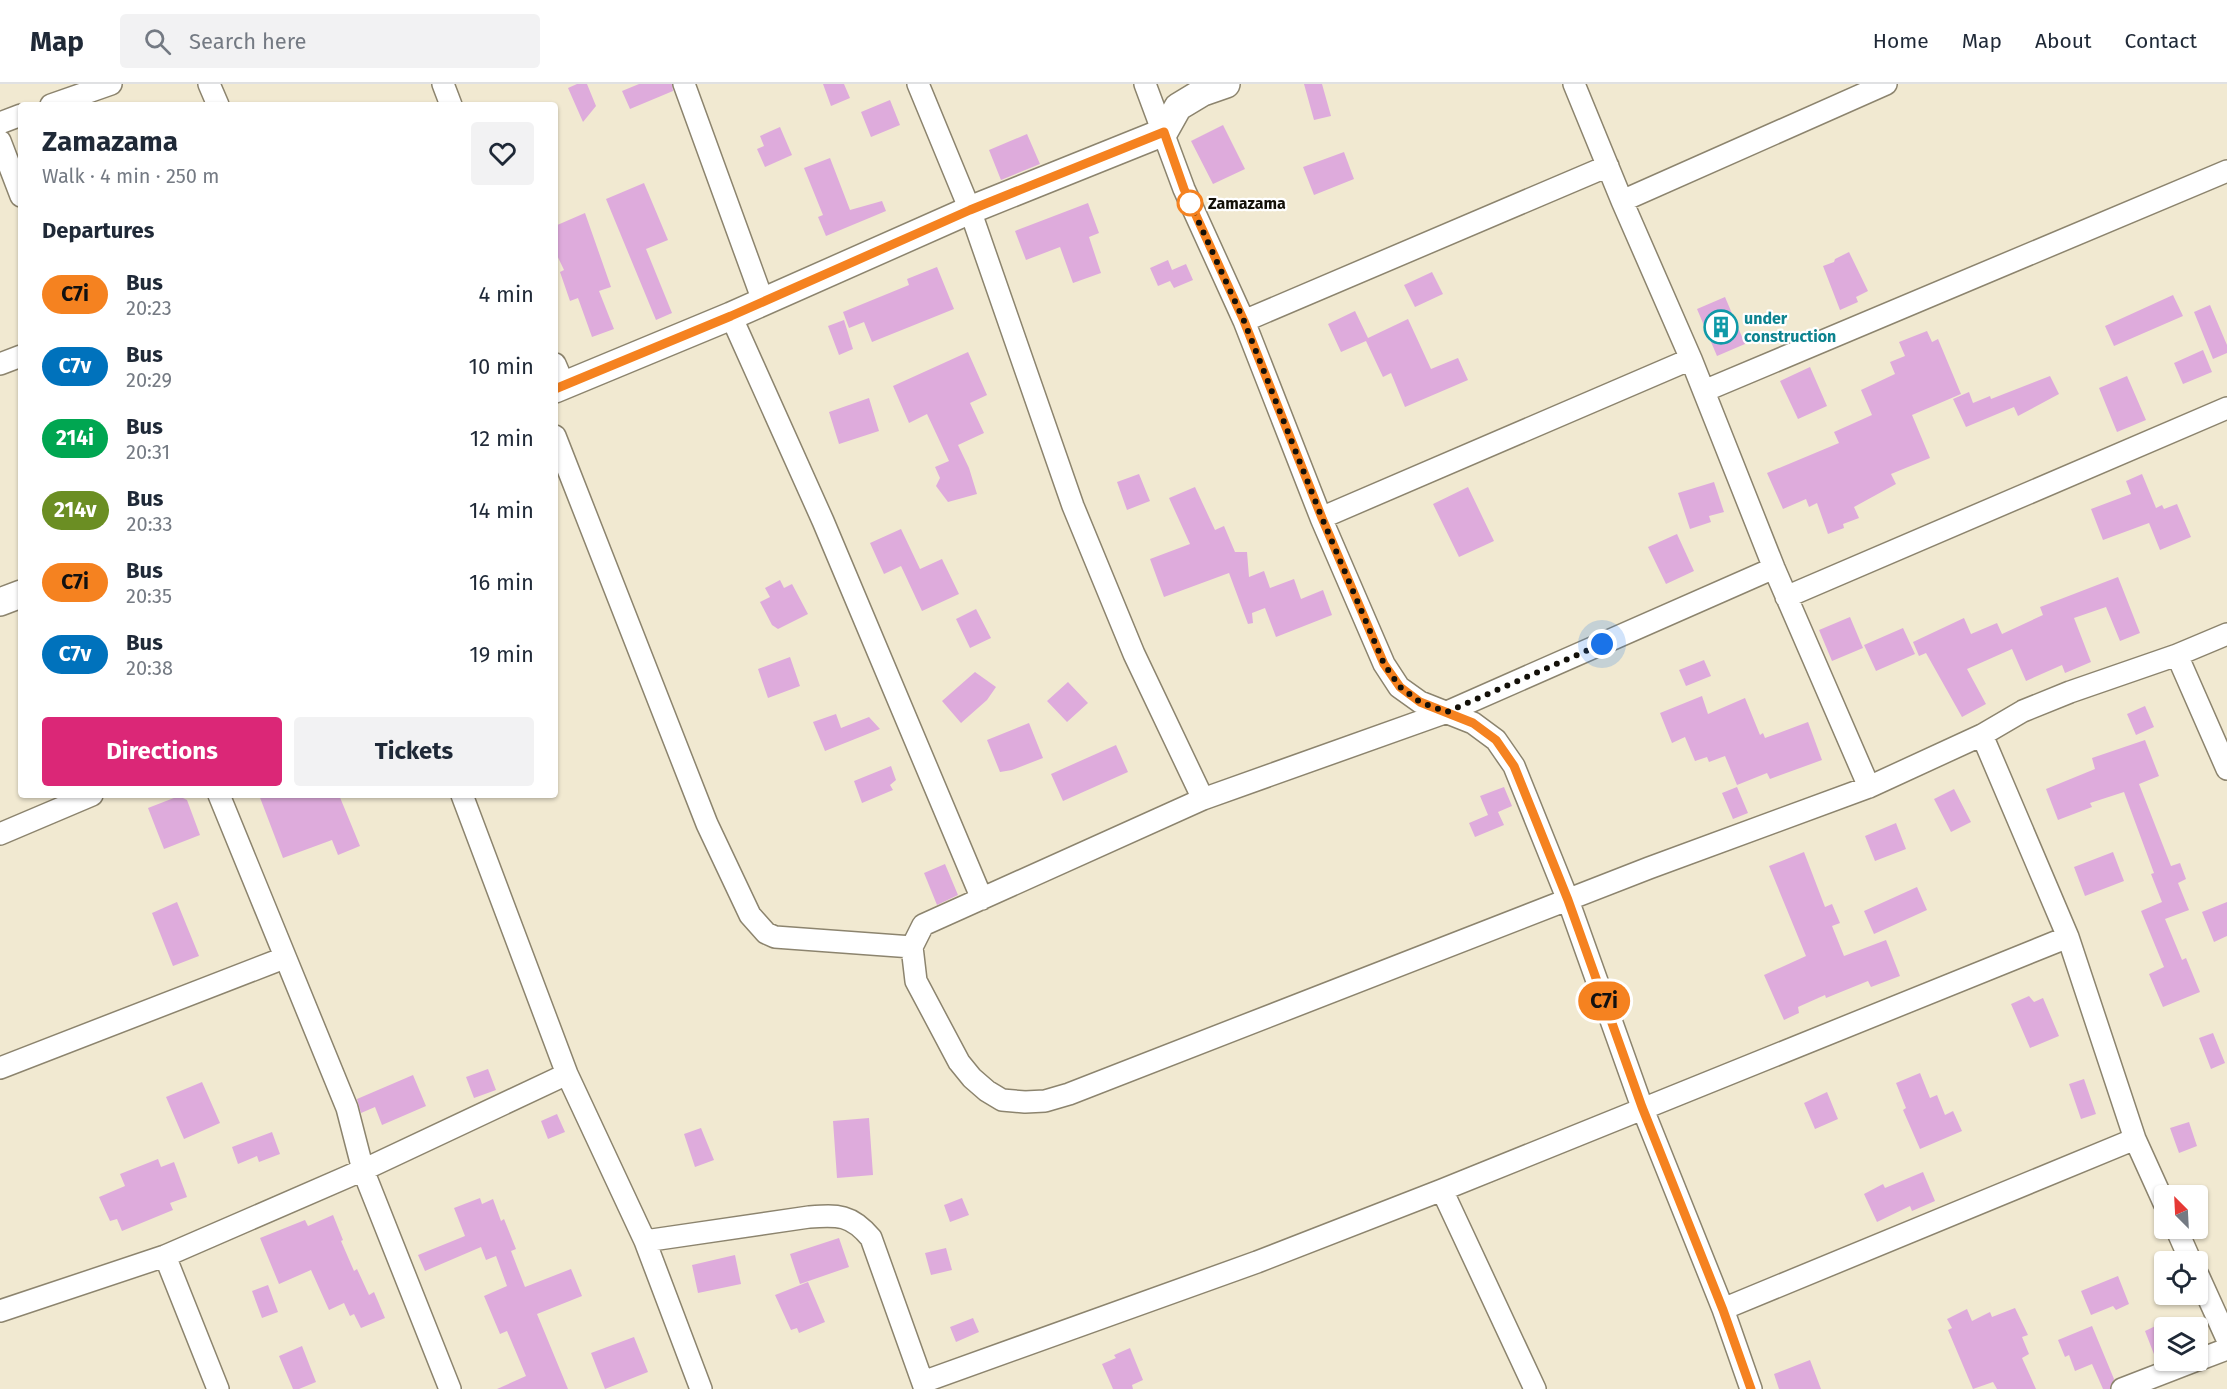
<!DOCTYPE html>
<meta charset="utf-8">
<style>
:root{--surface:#fff;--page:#f2f2f3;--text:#1f2937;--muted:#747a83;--line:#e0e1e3;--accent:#db2777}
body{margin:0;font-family:"Fira Sans",sans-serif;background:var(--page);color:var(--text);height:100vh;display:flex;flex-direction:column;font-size:22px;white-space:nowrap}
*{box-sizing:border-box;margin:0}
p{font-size:20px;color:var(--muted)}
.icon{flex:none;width:33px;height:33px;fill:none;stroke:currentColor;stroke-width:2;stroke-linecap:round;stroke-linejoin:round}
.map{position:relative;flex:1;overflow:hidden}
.panel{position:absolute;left:18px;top:18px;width:540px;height:696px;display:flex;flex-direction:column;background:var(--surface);border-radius:6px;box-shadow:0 2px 4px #0004}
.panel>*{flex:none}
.badge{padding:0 12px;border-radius:20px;font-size:21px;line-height:39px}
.needle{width:39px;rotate:336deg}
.fabs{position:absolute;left:2154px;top:1101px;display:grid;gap:12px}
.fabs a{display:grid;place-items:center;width:54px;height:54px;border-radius:6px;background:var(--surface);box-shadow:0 2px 4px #0004;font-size:30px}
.you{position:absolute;width:30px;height:30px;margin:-15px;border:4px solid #fff;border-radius:50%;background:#1a73e8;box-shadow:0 0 0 9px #1a73e833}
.map>.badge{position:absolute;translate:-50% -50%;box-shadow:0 0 0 3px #fff}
h2{padding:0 24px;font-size:22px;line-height:54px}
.round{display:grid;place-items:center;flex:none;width:63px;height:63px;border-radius:6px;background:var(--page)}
.summary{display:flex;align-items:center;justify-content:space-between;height:102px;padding:0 24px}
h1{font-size:28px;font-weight:700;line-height:45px}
.button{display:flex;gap:12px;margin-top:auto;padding:12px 24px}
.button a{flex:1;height:69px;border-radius:6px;background:var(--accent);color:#fff;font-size:24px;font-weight:700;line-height:69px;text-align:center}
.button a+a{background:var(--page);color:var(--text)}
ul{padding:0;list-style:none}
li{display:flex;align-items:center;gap:18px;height:72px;padding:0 24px}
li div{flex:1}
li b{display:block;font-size:22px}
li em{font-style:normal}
li .badge{min-width:66px;font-weight:700;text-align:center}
header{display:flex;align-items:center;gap:36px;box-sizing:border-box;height:84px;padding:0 30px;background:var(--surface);border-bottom:2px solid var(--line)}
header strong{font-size:28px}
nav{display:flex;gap:33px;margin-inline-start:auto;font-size:21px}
.search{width:420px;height:54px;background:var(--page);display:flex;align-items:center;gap:15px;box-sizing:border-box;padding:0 21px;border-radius:6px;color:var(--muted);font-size:22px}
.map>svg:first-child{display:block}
.building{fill:#deabdc}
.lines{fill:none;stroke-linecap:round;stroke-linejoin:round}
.minor-casing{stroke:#8c846e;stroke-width:24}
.tertiary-casing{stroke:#8c846e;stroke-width:30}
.minor{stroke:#fff;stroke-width:21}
.tertiary{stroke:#fff;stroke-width:27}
.line-casing{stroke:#fff;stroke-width:14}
.line{stroke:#f58220;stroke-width:9}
.walk{stroke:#131008;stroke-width:6;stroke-dasharray:0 10.8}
.stop-dot{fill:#fff;stroke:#f58220;stroke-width:3}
.labels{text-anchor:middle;stroke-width:4.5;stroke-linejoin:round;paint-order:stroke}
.stop-label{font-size:16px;font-weight:bold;fill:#131008;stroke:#fff;text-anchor:start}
.culture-label{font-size:16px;font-weight:bold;fill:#0d838f;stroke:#fff;text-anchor:start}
</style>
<header>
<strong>Map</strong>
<div class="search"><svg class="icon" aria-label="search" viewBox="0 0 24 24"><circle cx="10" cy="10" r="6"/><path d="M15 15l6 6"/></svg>Search here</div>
<nav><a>Home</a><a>Map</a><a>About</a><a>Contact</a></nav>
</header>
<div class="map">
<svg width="2227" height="1305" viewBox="0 0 2227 1305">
<rect width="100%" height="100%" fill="#f1e9d1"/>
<path class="building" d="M 577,0 L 587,0 L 596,22 L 583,38 L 568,4 Z
M 639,0 L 672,0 L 673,7 L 630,25 L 622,7 Z
M 823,0 L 844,0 L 850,14 L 831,22 Z
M 1304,0 L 1322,0 L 1331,32 L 1314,36 Z
M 890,16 L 900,41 L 871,53 L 861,28 Z
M 1223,41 L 1245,85 L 1213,100 L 1191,57 Z
M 780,43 L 792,71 L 765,83 L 757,65 L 764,62 L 760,52 Z
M 1027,50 L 1040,80 L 1001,96 L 989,66 Z
M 1344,68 L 1354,95 L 1314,111 L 1303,83 Z
M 830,74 L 850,126 L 882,117 L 886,127 L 826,152 L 818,133 L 823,131 L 804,84 Z
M 644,99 L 668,156 L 646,165 L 672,229 L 656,236 L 606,115 Z
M 1088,119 L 1099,149 L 1089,153 L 1101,189 L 1073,199 L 1060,163 L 1026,176 L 1015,147 Z
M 585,129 L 611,203 L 599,207 L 614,245 L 592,253 L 578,214 L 570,217 L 560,188 L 564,186 L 555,167 L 555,142 Z
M 1849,168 L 1868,207 L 1856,213 L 1858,218 L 1840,226 L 1823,182 L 1834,178 L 1835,175 Z
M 1168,176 L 1172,186 L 1186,180 L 1193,196 L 1174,204 L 1170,197 L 1158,202 L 1150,184 Z
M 937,183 L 954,225 L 872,258 L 864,238 L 849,244 L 843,228 L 909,201 L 907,195 Z
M 1432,188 L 1443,210 L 1415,223 L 1404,201 Z
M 2173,211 L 2183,232 L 2114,262 L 2105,242 Z
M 1725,213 L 1745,260 L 1717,272 L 1697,225 Z
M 2210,221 L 2227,261 L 2227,269 L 2213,275 L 2194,228 Z
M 1355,227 L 1368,254 L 1408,235 L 1431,285 L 1458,274 L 1468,296 L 1405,323 L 1391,289 L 1383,293 L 1366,257 L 1341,268 L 1328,240 Z
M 844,236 L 853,265 L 839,271 L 828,242 Z
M 1927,247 L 1932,258 L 1938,255 L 1961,310 L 1912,331 L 1930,374 L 1891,390 L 1896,400 L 1854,423 L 1859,434 L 1843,440 L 1844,444 L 1828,450 L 1817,419 L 1809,423 L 1806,415 L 1783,425 L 1767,389 L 1839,359 L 1834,348 L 1872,331 L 1861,306 L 1895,290 L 1890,278 L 1905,272 L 1899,258 Z
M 2203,266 L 2212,288 L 2183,300 L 2174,279 Z
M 968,268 L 987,311 L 970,319 L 984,349 L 958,361 L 969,384 L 977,410 L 948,418 L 936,402 L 940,394 L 935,383 L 949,377 L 927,330 L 909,339 L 893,302 Z
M 1810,283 L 1827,322 L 1798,335 L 1780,297 Z
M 2050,292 L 2059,310 L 2018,332 L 2014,323 L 1966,343 L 1953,315 L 1969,308 L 1973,319 L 1990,312 L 1991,315 Z
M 2127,292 L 2146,336 L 2117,348 L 2099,304 Z
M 869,314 L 879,347 L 839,360 L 829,328 Z
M 1139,390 L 1150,417 L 1127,426 L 1117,398 Z
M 2142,390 L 2156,424 L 2162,421 L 2164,425 L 2177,420 L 2191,453 L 2160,466 L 2149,439 L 2103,456 L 2091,425 L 2131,410 L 2126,397 Z
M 1714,398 L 1724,428 L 1709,432 L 1711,438 L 1690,445 L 1678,409 Z
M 1195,403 L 1215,446 L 1224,442 L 1235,468 L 1247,468 L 1249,493 L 1264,487 L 1270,504 L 1294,495 L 1301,515 L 1323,506 L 1332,531 L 1276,553 L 1265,524 L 1252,529 L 1253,539 L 1248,540 L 1229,489 L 1164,513 L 1150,475 L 1190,460 L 1169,414 Z
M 1468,403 L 1494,457 L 1459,473 L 1433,420 Z
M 901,445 L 920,485 L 942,475 L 959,510 L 922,527 L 901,482 L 884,490 L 870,459 Z
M 1677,450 L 1694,487 L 1666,500 L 1648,463 Z
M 2118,493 L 2140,549 L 2120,557 L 2106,523 L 2074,534 L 2091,578 L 2065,589 L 2062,581 L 2026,597 L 2012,565 L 1967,585 L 1986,620 L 1962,633 L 1926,569 L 1919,572 L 1913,558 L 1964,534 L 1971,550 L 1997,539 L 2002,550 L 2043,531 L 2040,523 Z
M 780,496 L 784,504 L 792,500 L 808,530 L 778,545 L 772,541 L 760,518 L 770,513 L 765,504 Z
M 976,525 L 991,554 L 970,564 L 956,535 Z
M 1850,533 L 1863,564 L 1832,577 L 1819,546 Z
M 1903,544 L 1915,570 L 1876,587 L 1864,561 Z
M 790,573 L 800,602 L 768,614 L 758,585 Z
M 1704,576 L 1711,592 L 1686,602 L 1679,586 Z
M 975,588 L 996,603 L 987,616 L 961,639 L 942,617 Z
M 1068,598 L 1088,619 L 1067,638 L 1047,617 Z
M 1702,612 L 1708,630 L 1745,614 L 1760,651 L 1763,649 L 1765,654 L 1808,638 L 1822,676 L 1770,695 L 1767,689 L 1737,701 L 1725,672 L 1709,678 L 1707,673 L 1695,677 L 1685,653 L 1672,659 L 1660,629 Z
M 2145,622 L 2154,643 L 2136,651 L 2127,630 Z
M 836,630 L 841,644 L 869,633 L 880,645 L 825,667 L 813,638 Z
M 1029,639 L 1043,674 L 1012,686 L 1000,688 L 987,656 Z
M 2145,656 L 2159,692 L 2139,700 L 2171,782 L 2180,779 L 2186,795 L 2178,799 L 2189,826 L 2165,835 L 2182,876 L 2186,874 L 2200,908 L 2163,923 L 2149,890 L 2164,883 L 2141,827 L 2162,818 L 2151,790 L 2154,789 L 2124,708 L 2090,719 L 2092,723 L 2058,736 L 2046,705 L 2095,685 L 2092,674 Z
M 1116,661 L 1128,688 L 1063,717 L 1051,690 Z
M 891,682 L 896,696 L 890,701 L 893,706 L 862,719 L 854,697 Z
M 1504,703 L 1512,722 L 1498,728 L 1504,741 L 1475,753 L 1469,739 L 1488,731 L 1480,712 Z
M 1737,703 L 1748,729 L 1733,735 L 1722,709 Z
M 1954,705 L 1971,738 L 1951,748 L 1934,715 Z
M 259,711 L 339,711 L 360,762 L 338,771 L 332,756 L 283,774 Z
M 179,712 L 187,716 L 200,751 L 164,765 L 148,724 Z
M 1896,739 L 1906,765 L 1875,777 L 1865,752 Z
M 1804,768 L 1825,823 L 1832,820 L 1840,839 L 1832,842 L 1844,872 L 1886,856 L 1900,892 L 1871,903 L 1868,897 L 1826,914 L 1825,911 L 1798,923 L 1799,929 L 1784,936 L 1764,891 L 1806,872 L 1769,782 Z
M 2113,768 L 2124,797 L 2085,812 L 2074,783 Z
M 945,780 L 958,811 L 937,821 L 924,789 Z
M 1917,803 L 1927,826 L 1874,850 L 1864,827 Z
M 177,818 L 199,872 L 173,882 L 152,829 Z
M 2227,818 L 2227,852 L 2214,858 L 2202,828 Z
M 2029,912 L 2034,918 L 2043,914 L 2059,952 L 2030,964 L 2011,920 Z
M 2213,949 L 2225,979 L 2211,985 L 2199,954 Z
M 488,985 L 496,1006 L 474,1014 L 466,993 Z
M 1920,989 L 1930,1014 L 1937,1011 L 1945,1031 L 1953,1027 L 1962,1047 L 1920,1065 L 1903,1026 L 1906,1024 L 1896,999 Z
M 413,991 L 426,1022 L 382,1041 L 375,1023 L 361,1029 L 357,1015 Z
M 2084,995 L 2096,1030 L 2081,1035 L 2069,1000 Z
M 202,998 L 220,1039 L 184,1055 L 166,1013 Z
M 1827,1008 L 1838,1035 L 1815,1045 L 1804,1019 Z
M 557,1030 L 565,1048 L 548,1055 L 541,1037 Z
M 869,1034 L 873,1091 L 837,1094 L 833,1037 Z
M 2189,1038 L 2197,1062 L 2179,1069 L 2170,1044 Z
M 701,1044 L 714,1076 L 695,1083 L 684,1050 Z
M 272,1048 L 280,1070 L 259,1078 L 257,1072 L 238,1080 L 232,1063 Z
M 158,1075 L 161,1083 L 174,1078 L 187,1113 L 170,1119 L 173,1126 L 122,1147 L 117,1135 L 110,1137 L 99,1113 L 125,1102 L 120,1090 Z
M 1923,1088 L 1935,1117 L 1912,1127 L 1910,1122 L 1877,1138 L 1864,1110 L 1883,1100 L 1885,1104 Z
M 480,1114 L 482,1120 L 493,1115 L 501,1137 L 504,1135 L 516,1165 L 511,1167 L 525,1203 L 571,1185 L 582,1212 L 537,1230 L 568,1305 L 497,1305 L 526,1292 L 507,1247 L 500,1250 L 484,1212 L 507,1202 L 496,1172 L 486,1176 L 481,1163 L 425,1187 L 418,1171 L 465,1152 L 454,1124 Z
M 962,1114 L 969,1131 L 950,1138 L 944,1121 Z
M 333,1131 L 343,1156 L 341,1157 L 354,1187 L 357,1185 L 369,1211 L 374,1208 L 385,1234 L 361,1244 L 354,1230 L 350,1232 L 344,1219 L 329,1226 L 311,1186 L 279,1200 L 260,1154 L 305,1136 L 308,1142 Z
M 839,1154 L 849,1183 L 800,1200 L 790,1170 Z
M 946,1164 L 952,1186 L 931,1191 L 925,1169 Z
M 735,1171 L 741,1200 L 698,1209 L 692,1181 Z
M 2118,1192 L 2129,1220 L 2116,1226 L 2113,1222 L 2091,1231 L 2081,1207 Z
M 808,1198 L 825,1238 L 799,1249 L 797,1244 L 791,1246 L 775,1211 Z
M 268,1201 L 278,1228 L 262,1234 L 252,1207 Z
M 2015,1224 L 2028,1251 L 2022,1253 L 2029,1270 L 2022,1274 L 2036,1305 L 1997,1305 L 1993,1298 L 1973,1305 L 1948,1246 L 1952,1244 L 1947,1235 L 1967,1225 L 1972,1237 L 1990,1228 L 1992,1233 Z
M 973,1234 L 979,1248 L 956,1258 L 950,1243 Z
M 2164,1238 L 2164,1275 L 2157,1278 L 2145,1247 Z
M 2092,1242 L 2114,1295 L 2110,1305 L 2103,1305 L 2092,1280 L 2075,1287 L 2069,1271 L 2065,1273 L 2058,1256 Z
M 634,1253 L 648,1288 L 605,1305 L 591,1269 Z
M 302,1262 L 316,1298 L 299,1305 L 293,1305 L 279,1272 Z
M 1130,1264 L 1143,1296 L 1132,1301 L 1133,1305 L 1113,1305 L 1102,1280 L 1116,1274 L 1114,1271 Z
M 1810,1276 L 1821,1305 L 1779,1305 L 1774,1290 Z"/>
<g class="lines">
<g class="minor-casing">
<path id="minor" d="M 209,0 L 218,21
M 443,0 L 451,21
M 684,0 L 763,217
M 918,0 L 970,126 L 1073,422 L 1134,570 L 1203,715
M 1145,0 L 1184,105 L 1244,237 L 1321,434 L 1384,580 L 1399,603 L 1420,618 L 1473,639 L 1496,656 L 1514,682 L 1568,816 L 1642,1023 L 1723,1225 L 1751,1305
M 1574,0 L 1622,117 L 1691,275 L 1774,484 L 1869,703
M 51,21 L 111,0
M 0,39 L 21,31
M 0,57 L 21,112
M 1622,117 L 1886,0
M 731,232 L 823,437 L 982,815
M 1244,237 L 1608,82
M 0,280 L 21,272
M 555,280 L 564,301
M 1704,307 L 2227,87
M 555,352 L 707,740 L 750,831 L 766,849 L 775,853 L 912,863
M 1321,434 L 1691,275
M 1774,484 L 1447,628 L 1203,715 L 923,841 L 912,863 L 916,897 L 959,978 L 972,994 L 987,1007 L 1002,1016 L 1025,1018 L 1045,1017 L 1069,1010 L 1649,784 L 1869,703 L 1982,651 L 2023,627 L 2070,608 L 2177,571 L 2227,550
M 1786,513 L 2227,324
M 2177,571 L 2227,685
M 1982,651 L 2068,853 L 2135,1055 L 2164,1119
M 219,711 L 347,1024 L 363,1086 L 450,1305
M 462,711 L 567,990 L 645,1157 L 701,1305
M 0,750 L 92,711
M 0,984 L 284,874
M 1442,1106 L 1535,1305
M 2176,1144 L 2191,1178
M 645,1157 L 809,1133 C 838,1131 851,1130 871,1154 L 925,1305
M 165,1172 L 218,1305
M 2198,1191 L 2227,1255
M 1723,1225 L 2135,1055
M 0,1227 L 165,1172 L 363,1086 L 567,990
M 2198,1276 L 2227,1265
M 923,1298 L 1257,1178 L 1442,1106 L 2068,853
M 2122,1305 L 2197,1276"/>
</g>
<g class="tertiary-casing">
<path id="tertiary" d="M 555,305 L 731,232 L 970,126 L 1164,48 L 1178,23 L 1203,8 L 1226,0
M 0,518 L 21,510"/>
</g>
<use href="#minor" class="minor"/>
<use href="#tertiary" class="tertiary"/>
</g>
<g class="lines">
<g class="line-casing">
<path id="line" d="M 555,305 L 731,232 L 970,126 L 1164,48 L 1184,105 L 1244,237 L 1322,434 L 1384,580 L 1400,603 L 1420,618 L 1473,639 L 1496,656 L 1514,682 L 1568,816 L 1642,1023 L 1723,1226 L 1751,1305"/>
</g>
<use href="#line" class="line"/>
<path class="walk" d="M 1190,119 L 1244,237 L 1322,434 L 1384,580 L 1400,603 L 1420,618 L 1447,628 L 1602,560"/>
</g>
<defs>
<g id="building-ring" transform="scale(1.725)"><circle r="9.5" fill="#fff" stroke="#0f9aa8" stroke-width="1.5"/><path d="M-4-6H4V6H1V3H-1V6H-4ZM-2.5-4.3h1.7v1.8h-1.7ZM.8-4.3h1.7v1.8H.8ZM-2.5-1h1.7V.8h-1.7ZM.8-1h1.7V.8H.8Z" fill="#0f9aa8"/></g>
</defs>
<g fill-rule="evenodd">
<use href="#building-ring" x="1721" y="243"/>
</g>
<circle class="stop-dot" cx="1190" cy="119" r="12"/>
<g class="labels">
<g class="stop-label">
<text x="1208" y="125">Zamazama</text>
</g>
<g class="culture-label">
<text x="1744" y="240">under<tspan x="1744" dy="18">construction</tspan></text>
</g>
</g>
</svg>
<div class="fabs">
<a><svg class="needle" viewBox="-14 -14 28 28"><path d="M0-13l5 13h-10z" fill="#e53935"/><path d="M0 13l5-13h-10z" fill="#747a83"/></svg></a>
<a><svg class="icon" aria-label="locate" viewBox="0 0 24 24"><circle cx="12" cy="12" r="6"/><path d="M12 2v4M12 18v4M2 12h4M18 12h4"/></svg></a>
<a><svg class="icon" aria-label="layers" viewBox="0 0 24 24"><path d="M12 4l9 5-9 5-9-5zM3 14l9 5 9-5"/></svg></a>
</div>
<div class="you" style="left:1602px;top:560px"></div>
<b class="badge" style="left:1604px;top:917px;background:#f58220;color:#111">C7i</b>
<section class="panel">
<div class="summary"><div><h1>Zamazama</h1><p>Walk · 4 min · 250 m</p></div><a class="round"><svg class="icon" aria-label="heart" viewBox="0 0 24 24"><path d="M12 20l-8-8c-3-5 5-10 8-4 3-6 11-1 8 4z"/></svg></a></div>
<h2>Departures</h2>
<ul>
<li><span class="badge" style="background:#f58220;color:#111">C7i</span><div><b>Bus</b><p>20:23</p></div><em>4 min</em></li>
<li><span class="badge" style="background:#0072bc;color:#fff">C7v</span><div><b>Bus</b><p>20:29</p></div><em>10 min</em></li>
<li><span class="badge" style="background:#00a651;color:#fff">214i</span><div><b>Bus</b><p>20:31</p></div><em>12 min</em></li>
<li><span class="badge" style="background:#6b8e23;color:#fff">214v</span><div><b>Bus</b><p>20:33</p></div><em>14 min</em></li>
<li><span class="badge" style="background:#f58220;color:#111">C7i</span><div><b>Bus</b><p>20:35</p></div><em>16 min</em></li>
<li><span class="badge" style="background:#0072bc;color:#fff">C7v</span><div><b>Bus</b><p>20:38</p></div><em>19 min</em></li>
</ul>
<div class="button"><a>Directions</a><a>Tickets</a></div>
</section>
</div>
